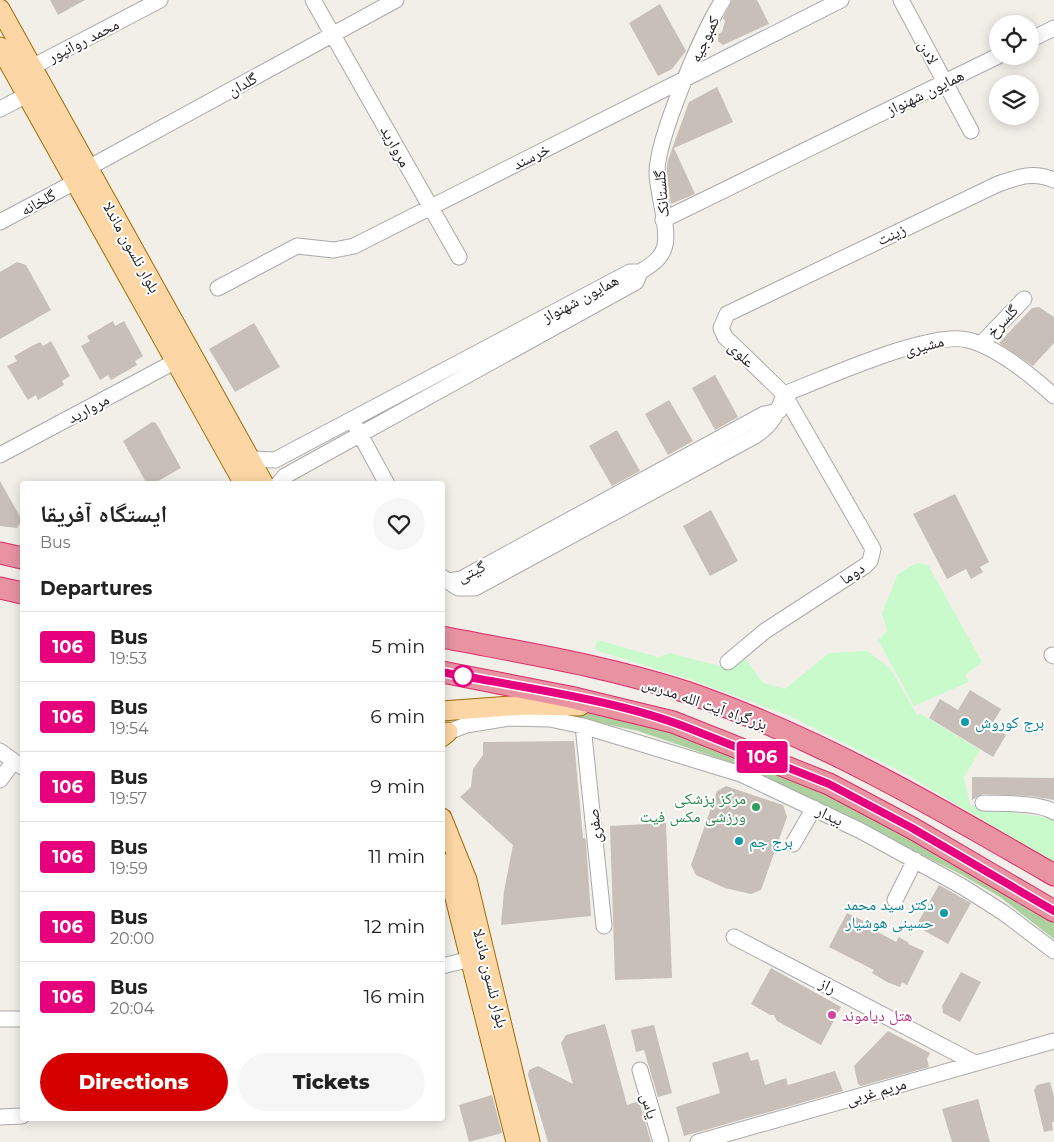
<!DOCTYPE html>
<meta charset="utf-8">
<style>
:root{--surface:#fff;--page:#f6f6f6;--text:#222;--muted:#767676;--line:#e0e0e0;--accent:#d40000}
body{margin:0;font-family:Montserrat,"Noto Naskh Arabic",sans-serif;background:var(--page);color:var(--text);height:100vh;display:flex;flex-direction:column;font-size:19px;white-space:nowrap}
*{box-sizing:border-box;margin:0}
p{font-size:16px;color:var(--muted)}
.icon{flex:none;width:28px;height:28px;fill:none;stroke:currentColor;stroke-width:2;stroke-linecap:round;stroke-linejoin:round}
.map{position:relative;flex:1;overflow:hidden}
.details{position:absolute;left:20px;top:481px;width:425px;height:640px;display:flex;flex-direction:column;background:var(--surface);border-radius:5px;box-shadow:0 2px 12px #0003}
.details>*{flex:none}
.badge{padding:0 10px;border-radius:4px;font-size:18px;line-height:32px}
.controls{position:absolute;left:989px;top:15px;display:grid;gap:10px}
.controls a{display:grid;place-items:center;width:50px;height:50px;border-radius:50%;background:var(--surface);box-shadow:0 2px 12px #0003;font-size:25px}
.map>.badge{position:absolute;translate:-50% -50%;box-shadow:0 0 0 2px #fff}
h2{padding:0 20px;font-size:19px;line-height:45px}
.round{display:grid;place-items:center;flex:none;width:52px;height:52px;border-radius:26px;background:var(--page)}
.head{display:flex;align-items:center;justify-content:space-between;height:85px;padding:0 20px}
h1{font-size:24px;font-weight:800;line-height:38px}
.action{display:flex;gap:10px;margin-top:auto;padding:10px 20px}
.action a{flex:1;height:58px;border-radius:30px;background:var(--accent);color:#fff;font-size:20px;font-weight:800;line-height:58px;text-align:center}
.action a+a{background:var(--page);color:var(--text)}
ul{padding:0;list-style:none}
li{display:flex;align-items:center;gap:15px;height:70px;padding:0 20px;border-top:1px solid var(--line)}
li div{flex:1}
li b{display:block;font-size:19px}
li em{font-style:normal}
li .badge{min-width:55px;font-weight:700;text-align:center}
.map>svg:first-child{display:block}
.forest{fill:#add19e}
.park{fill:#c8facc}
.building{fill:#c7bfb8}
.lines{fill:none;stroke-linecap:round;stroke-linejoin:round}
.minor-casing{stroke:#a9a9a9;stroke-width:17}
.major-casing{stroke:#a06b00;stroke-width:21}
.highway-casing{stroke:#dc2a67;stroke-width:23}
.minor{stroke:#fff;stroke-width:15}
.major{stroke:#fcd6a4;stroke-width:19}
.highway{stroke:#e892a2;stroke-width:21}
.line-casing{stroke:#fff;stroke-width:11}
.line{stroke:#e6007e;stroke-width:8}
.stop-dot{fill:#fff;stroke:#e6007e;stroke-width:2.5}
.culture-dot{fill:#0f9aa8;stroke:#fff;stroke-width:2}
.leisure-dot{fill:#2e9e5b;stroke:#fff;stroke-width:2}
.hotel-dot{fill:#d1479c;stroke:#fff;stroke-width:2}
.labels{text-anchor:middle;stroke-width:4;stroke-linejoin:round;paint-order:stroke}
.street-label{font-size:16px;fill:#222;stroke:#fff}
.culture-label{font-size:16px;fill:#0d838f;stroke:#fff;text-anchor:start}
.leisure-label{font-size:16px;fill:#27864d;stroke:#fff;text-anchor:end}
.hotel-label{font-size:16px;fill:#b23c85;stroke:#fff;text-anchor:start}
</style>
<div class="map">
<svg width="1054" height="1142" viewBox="0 0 1054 1142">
<rect width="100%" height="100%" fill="#f2efe9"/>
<path class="forest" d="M 549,712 L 585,712 L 654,727 L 723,748 L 819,787 L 1054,917 L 1054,939 L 1000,897 L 960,874 L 750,769 L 638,731 Z"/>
<path class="park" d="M 917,563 L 928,565 L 982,662 L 965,675 L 969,682 L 914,706 L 878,640 L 887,631 L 882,613 L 898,574 Z
M 597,640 L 658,657 L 670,653 L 727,668 L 740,655 L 748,662 L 763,683 L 785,689 L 829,653 L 867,651 L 890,668 L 917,715 L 921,714 L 980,750 L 964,777 L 970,805 L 1054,819 L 1054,863 L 904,773 L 790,716 L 695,681 L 595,650 Z"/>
<path class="building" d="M 50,0 L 85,0 L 58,15 Z
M 732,0 L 757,0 L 769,24 L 723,45 L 718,41 L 718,34 L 722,32 L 725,21 L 723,18 Z
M 660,4 L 686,51 L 672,69 L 658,76 L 629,23 Z
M 717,87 L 733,122 L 674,148 L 695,194 L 671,204 L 666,174 L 668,160 L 689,102 Z
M 17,262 L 26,265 L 51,310 L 0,339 L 0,272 Z
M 1039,307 L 1054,317 L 1054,343 L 1033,366 L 999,343 L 1032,308 Z
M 113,321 L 115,326 L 124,321 L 143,356 L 135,361 L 137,365 L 111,380 L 108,375 L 100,380 L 81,346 L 90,341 L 87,336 Z
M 254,323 L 280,367 L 235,392 L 209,349 Z
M 51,341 L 70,376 L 62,381 L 64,385 L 38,400 L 36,395 L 28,400 L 7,366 L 17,361 L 14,356 L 30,347 L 40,342 L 43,346 Z
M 715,375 L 738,417 L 715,430 L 692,388 Z
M 669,400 L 693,441 L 668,455 L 645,414 Z
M 152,422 L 156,423 L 181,468 L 153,484 L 147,484 L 123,441 Z
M 617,430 L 640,471 L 612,486 L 589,446 Z
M 0,481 L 22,520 L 17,528 L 0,526 Z
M 955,494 L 989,562 L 980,567 L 983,572 L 971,579 L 966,569 L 947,579 L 913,514 Z
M 711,510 L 738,561 L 710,576 L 683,526 Z
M 970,690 L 1001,709 L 991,726 L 1006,735 L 993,757 L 929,718 L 940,699 L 958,710 Z
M 574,741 L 583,838 L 585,838 L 586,841 L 591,916 L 501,925 L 504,891 L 513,845 L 460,797 L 471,787 L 473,769 L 483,755 L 483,742 Z
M 972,777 L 1054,778 L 1054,800 L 1031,796 L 983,794 L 972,800 Z
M 726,786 L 783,805 L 787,817 L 761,890 L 751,894 L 725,888 L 696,875 L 691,865 L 717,791 Z
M 666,823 L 672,978 L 615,980 L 610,826 Z
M 939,885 L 971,903 L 948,944 L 916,926 Z
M 847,913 L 878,928 L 876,931 L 896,942 L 899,937 L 909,943 L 908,944 L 924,951 L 907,985 L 902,982 L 900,987 L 887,982 L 872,973 L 874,970 L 829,947 Z
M 771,968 L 841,1007 L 821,1045 L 777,1021 L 774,1015 L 770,1015 L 751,1004 Z
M 961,972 L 981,982 L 960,1022 L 943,1013 L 942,1006 Z
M 605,1024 L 627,1105 L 639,1101 L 651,1142 L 548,1142 L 528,1075 L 529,1070 L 538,1066 L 573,1084 L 561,1043 L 566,1035 Z
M 654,1025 L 672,1093 L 658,1097 L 644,1050 L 636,1052 L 631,1030 Z
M 888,1031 L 930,1053 L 927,1059 L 929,1067 L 861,1086 L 858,1084 L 854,1066 Z
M 748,1052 L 751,1061 L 758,1059 L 765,1085 L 786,1078 L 788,1085 L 835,1071 L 843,1091 L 684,1136 L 676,1107 L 720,1093 L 712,1063 Z
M 1050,1082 L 1054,1096 L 1054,1122 L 1052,1122 L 1053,1130 L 1044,1132 L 1034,1090 L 1037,1085 Z
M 492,1095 L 502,1133 L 469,1142 L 459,1105 Z
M 978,1099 L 990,1142 L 952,1142 L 942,1109 Z"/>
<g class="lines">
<g class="minor-casing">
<path id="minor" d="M 313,0 L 459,257
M 901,0 L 971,131
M 1030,40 L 1054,28
M 32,67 L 160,0
M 0,109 L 27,95
M 88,168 L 396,0
M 663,220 L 998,56
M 0,222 L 75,182
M 640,272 C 651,265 662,259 665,245 C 669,228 658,194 657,174 C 656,140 703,30 723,0
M 218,288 L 297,246 L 334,250 L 354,246 L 841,0
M 981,344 L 1024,299
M 784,394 C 824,379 930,330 968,340 C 997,347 1032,376 1054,396
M 356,427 L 387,484
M 0,455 L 176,361
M 251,459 L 275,460 L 630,272 L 640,272
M 278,484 L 285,476 L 636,282 L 640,272
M 442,577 L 458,588 L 475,588 L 755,436 C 772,425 778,413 784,394
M 449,581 L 461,579 L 764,414 L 779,411
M 1052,655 L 1054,656
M 728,662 L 765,631 L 865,566 L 870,561 L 873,549 L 784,394 L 725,337 L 721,328 L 727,314 L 998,184 C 1018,177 1033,171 1054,180
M 583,726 L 604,926
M 448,732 L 466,725 L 509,718 L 550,719 L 583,726 L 741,774 L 861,831 L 963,887 L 1004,913 L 1054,951
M 0,751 L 22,767
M 0,780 L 14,761
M 983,803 C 1003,804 1038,802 1054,812
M 793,844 L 814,808
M 895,900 L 915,860
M 734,937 L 975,1063
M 442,966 L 480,957
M 0,1019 L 22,1019
M 640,1070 L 661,1142
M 0,1117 L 22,1116
M 698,1142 L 1054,1041"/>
</g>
<g class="major-casing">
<path id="major" d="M 0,9 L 264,484
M 0,47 L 244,484
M 442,711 L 524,705 L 580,706
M 442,737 L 448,732
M 442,818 L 467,880 L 530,1142
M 442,863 L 452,886 L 516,1142"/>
</g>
<g class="highway-casing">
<path id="highway" d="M 0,553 L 22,558
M 0,588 L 22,593
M 442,637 C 524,653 607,666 686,692 C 817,737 935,806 1054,875
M 442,672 L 570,697 L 673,722 L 829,784 L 912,828 L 1054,911"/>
</g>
<use href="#minor" class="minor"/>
<use href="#major" class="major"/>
<use href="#highway" class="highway"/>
</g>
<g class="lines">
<g class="line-casing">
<path id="line" d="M 442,672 C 523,688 615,699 691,729 L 829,784 L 912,828 L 1054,911"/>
</g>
<use href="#line" class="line"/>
</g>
<circle class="stop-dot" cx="463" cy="676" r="10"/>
<g class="culture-dot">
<circle cx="965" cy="722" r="5"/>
<circle cx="739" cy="841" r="5"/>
<circle cx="944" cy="913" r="5"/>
</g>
<circle class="leisure-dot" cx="756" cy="807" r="5"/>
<circle class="hotel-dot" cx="832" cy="1015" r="5"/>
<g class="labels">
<g class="street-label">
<text transform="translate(704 39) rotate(-65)" y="6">کمبوجیه</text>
<text transform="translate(83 40) rotate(-27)" y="6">محمد روانپور</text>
<text transform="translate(929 52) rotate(62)" y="6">لادن</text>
<text transform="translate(242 84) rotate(-29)" y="6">گلدان</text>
<text transform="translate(925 92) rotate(-26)" y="6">همایون شهنواز</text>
<text transform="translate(396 146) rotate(61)" y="6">مروارید</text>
<text transform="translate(531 156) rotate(-27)" y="6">خرسند</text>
<text transform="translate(661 194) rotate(-95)" y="6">گلستانک</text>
<text transform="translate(38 202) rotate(-28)" y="6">گلخانه</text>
<text transform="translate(891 234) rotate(-25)" y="6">زینت</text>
<text transform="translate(132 247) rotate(61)" y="6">بلوار نلسون ماندلا</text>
<text transform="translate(580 298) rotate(-28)" y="6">همایون شهنواز</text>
<text transform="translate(1002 321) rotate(-47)" y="6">گلسرخ</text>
<text transform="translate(924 345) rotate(-14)" y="6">مشیری</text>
<text transform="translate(742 354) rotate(44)" y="6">علوی</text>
<text transform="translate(88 408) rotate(-28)" y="6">مروارید</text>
<text transform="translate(471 571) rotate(-25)" y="6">گیتی</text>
<text transform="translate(852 573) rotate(-35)" y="6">دوما</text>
<text transform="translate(705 703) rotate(19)" y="6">بزرگراه آیت الله مدرس</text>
<text transform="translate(830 815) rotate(26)" y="6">بیدار</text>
<text transform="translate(594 826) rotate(-96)" y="6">صفری</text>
<text transform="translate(491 978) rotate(76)" y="6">بلوار نلسون ماندلا</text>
<text transform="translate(828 985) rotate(27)" y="6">راز</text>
<text transform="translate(876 1091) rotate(-16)" y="6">مریم غربی</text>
<text transform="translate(650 1106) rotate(74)" y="6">یاس</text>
</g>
<g class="culture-label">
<text x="975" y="728">برج کوروش</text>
<text x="749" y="847">برج جم</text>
<text x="934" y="910" text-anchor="end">دکتر سید محمد<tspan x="934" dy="18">حسینی هوشیار</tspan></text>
</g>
<g class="leisure-label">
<text x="746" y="804">مرکز پزشکی<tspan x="746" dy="18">ورزشی مکس فیت</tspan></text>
</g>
<g class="hotel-label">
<text x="842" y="1021">هتل دیاموند</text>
</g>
</g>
</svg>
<div class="controls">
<a><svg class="icon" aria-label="locate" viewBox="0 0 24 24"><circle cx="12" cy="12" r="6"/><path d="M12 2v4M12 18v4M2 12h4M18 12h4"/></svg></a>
<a><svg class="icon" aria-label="layers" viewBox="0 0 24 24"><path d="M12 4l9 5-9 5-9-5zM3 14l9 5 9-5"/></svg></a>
</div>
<b class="badge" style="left:762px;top:757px;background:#e6007e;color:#fff">106</b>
<section class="details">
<div class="head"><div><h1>ایستگاه آفریقا</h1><p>Bus</p></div><a class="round"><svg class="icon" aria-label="heart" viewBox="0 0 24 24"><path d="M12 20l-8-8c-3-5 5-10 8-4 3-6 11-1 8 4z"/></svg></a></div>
<h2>Departures</h2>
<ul>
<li><span class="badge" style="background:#e6007e;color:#fff">106</span><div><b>Bus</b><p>19:53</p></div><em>5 min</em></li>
<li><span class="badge" style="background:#e6007e;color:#fff">106</span><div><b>Bus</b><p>19:54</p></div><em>6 min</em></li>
<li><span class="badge" style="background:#e6007e;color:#fff">106</span><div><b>Bus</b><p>19:57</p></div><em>9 min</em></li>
<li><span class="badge" style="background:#e6007e;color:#fff">106</span><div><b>Bus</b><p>19:59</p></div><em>11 min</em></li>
<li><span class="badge" style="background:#e6007e;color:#fff">106</span><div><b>Bus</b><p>20:00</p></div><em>12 min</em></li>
<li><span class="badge" style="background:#e6007e;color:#fff">106</span><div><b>Bus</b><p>20:04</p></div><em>16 min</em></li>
</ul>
<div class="action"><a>Directions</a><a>Tickets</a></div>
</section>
</div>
